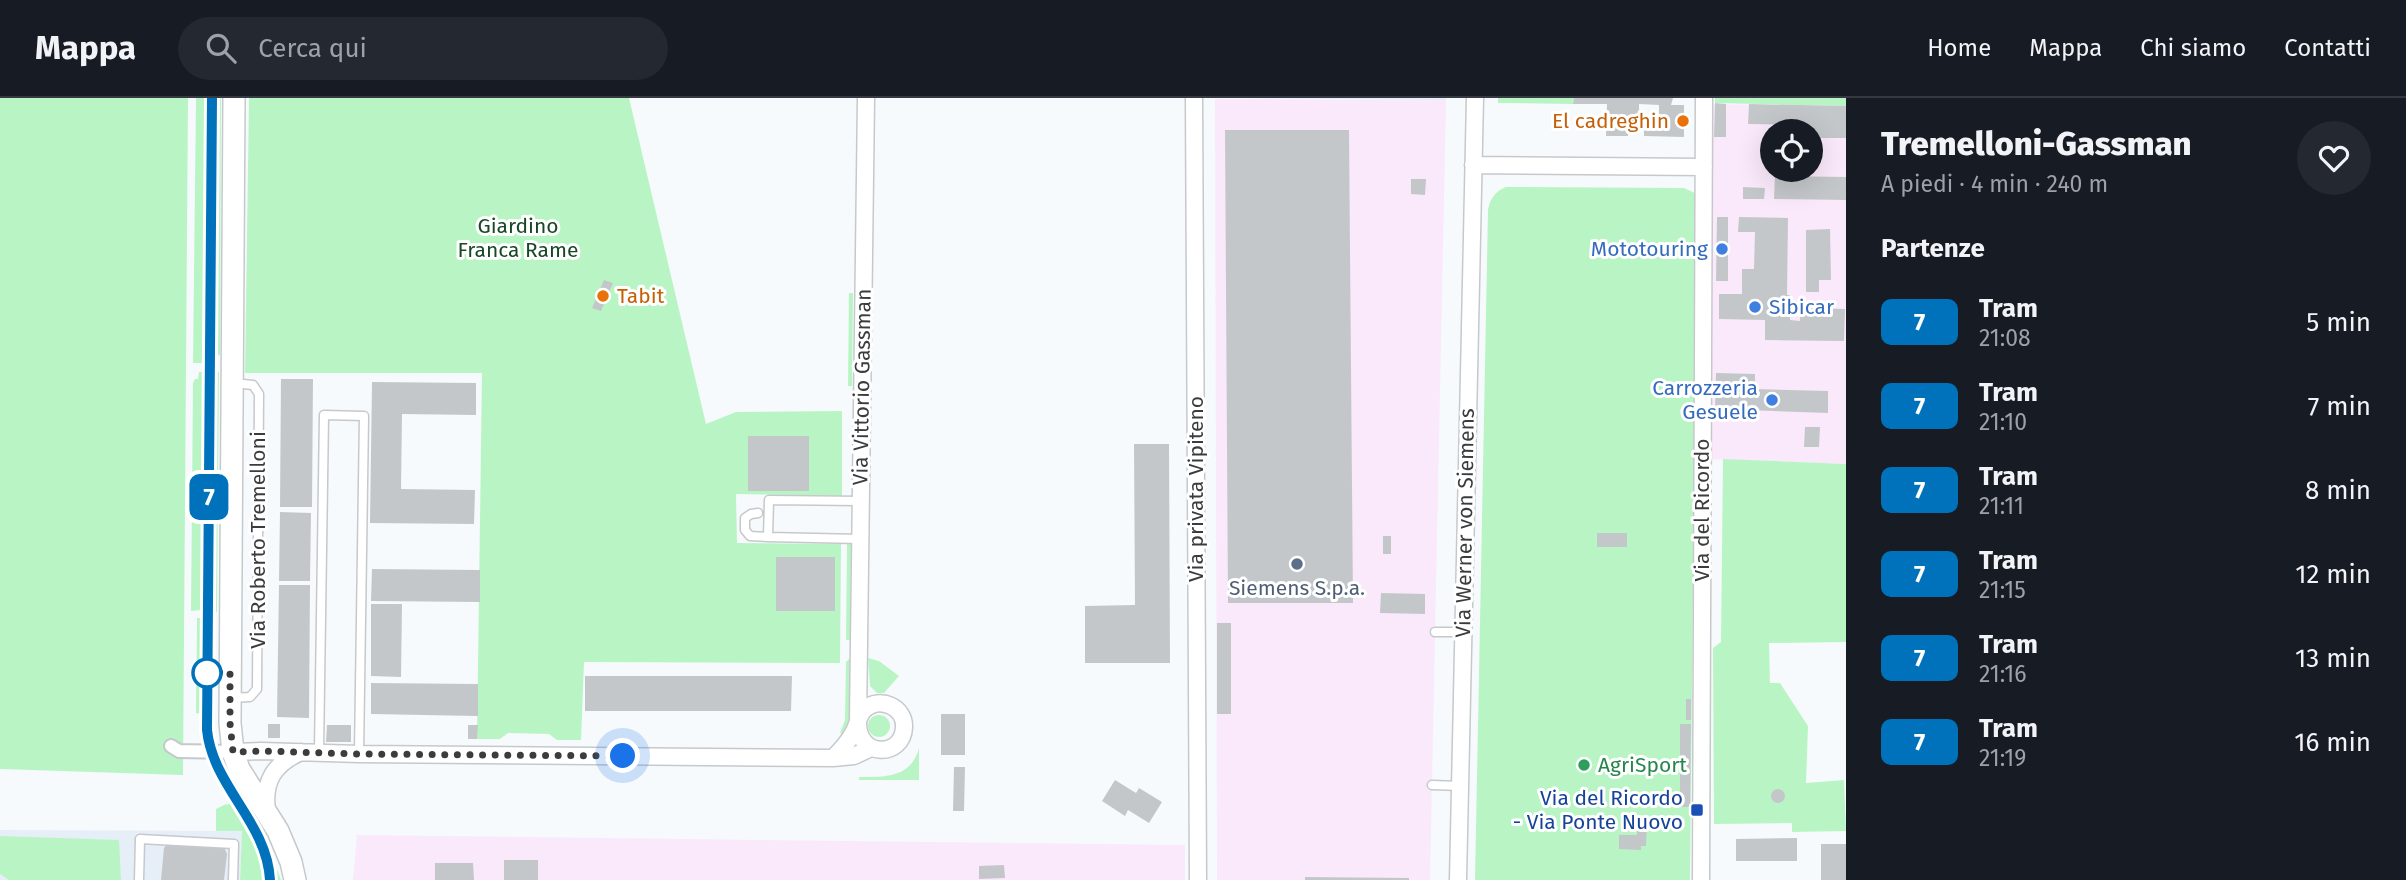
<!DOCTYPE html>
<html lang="it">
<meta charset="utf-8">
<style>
:root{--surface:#171b24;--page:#242831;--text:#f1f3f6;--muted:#9ea1a6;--line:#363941}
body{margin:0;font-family:"Fira Sans",sans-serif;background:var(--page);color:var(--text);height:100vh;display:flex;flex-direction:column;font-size:26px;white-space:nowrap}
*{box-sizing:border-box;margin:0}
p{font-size:23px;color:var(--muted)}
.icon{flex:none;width:38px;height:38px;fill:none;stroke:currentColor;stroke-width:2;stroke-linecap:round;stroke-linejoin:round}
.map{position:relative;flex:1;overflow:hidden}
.sheet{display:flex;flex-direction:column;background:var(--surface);width:560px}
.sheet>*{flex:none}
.badge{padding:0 14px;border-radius:10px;font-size:24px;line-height:46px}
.controls{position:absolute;left:1760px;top:21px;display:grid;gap:14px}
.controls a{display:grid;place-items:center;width:63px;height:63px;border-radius:50%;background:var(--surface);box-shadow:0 7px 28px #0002;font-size:35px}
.you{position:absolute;width:35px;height:35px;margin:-18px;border:5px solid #fff;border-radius:50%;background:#1a73e8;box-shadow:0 0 0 10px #1a73e833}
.map>.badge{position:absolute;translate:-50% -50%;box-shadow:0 0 0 4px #fff}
h2{padding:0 35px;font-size:26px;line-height:63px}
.round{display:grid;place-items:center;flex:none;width:74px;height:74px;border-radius:37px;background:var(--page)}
.headline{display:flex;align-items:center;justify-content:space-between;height:119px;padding:0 35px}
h1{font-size:33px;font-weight:800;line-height:52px}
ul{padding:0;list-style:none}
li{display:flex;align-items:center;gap:21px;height:84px;padding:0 35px}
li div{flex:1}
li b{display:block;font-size:26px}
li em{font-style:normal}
li .badge{min-width:77px;font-weight:700;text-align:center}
header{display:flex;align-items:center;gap:42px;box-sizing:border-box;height:98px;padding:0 35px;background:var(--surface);border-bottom:2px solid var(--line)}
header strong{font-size:33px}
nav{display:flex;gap:38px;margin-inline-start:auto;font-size:24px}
.search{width:490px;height:63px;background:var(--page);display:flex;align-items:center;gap:18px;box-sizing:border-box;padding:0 24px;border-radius:38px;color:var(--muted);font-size:26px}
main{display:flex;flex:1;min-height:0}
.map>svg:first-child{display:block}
.built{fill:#e6eef8}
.industrial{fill:#fae9fb;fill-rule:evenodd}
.green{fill:#b9f5c4}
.building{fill:#c4c7ca}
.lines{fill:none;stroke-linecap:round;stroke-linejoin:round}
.service-casing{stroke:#c6c9cc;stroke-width:11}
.pedestrian-casing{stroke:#c6c9cc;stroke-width:16}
.minor-casing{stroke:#c6c9cc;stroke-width:19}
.tertiary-casing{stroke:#c6c9cc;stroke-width:24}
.service{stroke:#fff;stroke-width:8}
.pedestrian{stroke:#fff;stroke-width:12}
.minor{stroke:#fff;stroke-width:16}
.tertiary{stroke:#fff;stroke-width:21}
.tram{stroke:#8e9092;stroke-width:2}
.line-casing{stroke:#fff;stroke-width:16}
.line{stroke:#0072bc;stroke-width:10}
.walk{stroke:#3b3c3d;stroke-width:7;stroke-dasharray:0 12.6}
.food-dot{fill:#e8710a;stroke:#fff;stroke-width:2.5}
.shop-dot{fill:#3f7fe0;stroke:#fff;stroke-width:2.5}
.service-dot{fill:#5c6f8a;stroke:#fff;stroke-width:2.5}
.stop-dot{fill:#fff;stroke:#0072bc;stroke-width:3.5}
.leisure-dot{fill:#2e9e5b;stroke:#fff;stroke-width:2.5}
.transit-dot{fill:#1a4fb4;stroke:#fff;stroke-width:2.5}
.labels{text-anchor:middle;stroke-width:6;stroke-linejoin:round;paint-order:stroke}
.food-label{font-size:21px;fill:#c56008;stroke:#fff;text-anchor:end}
.park-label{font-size:21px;fill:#194826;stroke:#fff}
.shop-label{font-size:21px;fill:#366cbe;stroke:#fff;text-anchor:end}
.street-label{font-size:21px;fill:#3b3c3d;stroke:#fff}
.service-label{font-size:21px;fill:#4e5e75;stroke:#fff}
.leisure-label{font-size:21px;fill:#27864d;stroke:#fff;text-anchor:start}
.transit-label{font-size:21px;fill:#164399;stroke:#fff;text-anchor:end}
</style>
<header>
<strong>Mappa</strong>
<div class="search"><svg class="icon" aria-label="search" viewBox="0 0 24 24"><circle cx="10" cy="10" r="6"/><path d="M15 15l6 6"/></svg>Cerca qui</div>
<nav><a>Home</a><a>Mappa</a><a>Chi siamo</a><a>Contatti</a></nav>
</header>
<main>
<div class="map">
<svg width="1846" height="782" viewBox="0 0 1846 782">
<rect width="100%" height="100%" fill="#f6fafd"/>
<path class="built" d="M 1215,0 L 1446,0 L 1446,2 Z
M 0,732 L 242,733 L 240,782 L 0,782 Z"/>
<path class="industrial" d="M 1215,1 L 1446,2 L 1430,782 L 1217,782 Z
M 1704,6 L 1846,8 L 1846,366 L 1704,361 ZM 1773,33 L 1811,33 L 1811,72 L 1773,72 Z
M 357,737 L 1185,747 L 1185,782 L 353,782 Z"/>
<path class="green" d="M 0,0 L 188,0 L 183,677 L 0,671 Z
M 196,0 L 221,0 L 220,257 L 213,257 L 213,265 L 193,265 Z
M 249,0 L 629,0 L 706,326 L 736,314 L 842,313 L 842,398 L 736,396 L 737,445 L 841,446 L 840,565 L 584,564 L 581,642 L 557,642 L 549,636 L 508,635 L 500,641 L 477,641 L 482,275 L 245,275 Z
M 1498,0 L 1574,0 L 1573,6 L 1498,5 Z
M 1715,0 L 1846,0 L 1846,8 L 1715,5 Z
M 1506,89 L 1684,90 L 1697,96 L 1690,782 L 1475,782 L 1488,112 C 1490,101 1495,93 1506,89 Z
M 849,195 L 853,195 L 852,288 L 848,288 Z
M 199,274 L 219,274 L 217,514 L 210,513 L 210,511 L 191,513 L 193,285 L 195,281 L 198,281 Z
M 1723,361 L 1846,366 L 1846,544 L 1769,545 L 1770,585 L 1780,585 L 1808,628 L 1806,685 L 1844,682 L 1846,733 L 1792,734 L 1792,725 L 1714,726 L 1713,550 L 1721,544 Z
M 847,446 L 851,446 L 850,542 L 846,542 Z
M 197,520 L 210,520 L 210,620 L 203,620 L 202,616 L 196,615 Z
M 850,560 L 849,625 L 843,637 L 840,635 L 845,622 L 846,564 Z
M 868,560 L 879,563 L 899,578 L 884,595 L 877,595 L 870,588 Z
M868 628a11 11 0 1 1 22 0a11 11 0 1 1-22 0Z
M 919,650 L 919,682 L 859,682 L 859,679 C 885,679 911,680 919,650 Z
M 241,703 L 264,737 L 281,782 L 240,782 L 242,733 L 216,733 L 216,711 L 226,706 L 227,707 L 232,704 L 236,707 Z
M 0,738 L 119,742 L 121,782 L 9,782 L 0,776 Z"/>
<path class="building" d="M 1574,0 L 1673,0 L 1671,7 L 1684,7 L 1684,39 L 1644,38 L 1644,25 L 1659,24 L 1659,7 L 1639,6 L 1639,24 L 1629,24 L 1628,38 L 1606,38 L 1607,6 L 1573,6 Z
M 1715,5 L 1726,6 L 1726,39 L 1714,39 Z
M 1749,6 L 1846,8 L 1846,40 L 1811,40 L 1811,33 L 1803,33 L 1803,27 L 1748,26 Z
M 1225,32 L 1349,32 L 1353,505 L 1228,505 Z
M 1775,78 L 1846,79 L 1846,102 L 1774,101 Z
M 1411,81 L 1426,81 L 1425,97 L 1411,96 Z
M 1743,89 L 1765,90 L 1764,101 L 1743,101 Z
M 1717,119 L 1728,119 L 1728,183 L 1716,183 Z
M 1739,119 L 1788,120 L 1787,197 L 1790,197 L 1790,222 L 1800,223 L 1800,210 L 1845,211 L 1844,243 L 1765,242 L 1765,222 L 1719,221 L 1719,196 L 1742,196 L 1742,171 L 1754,171 L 1755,134 L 1738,134 Z
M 1830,131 L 1831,182 L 1819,182 L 1819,194 L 1806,194 L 1806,132 Z
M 604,182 L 613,185 L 601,213 L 592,210 Z
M 1716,275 L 1755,276 L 1755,291 L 1828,293 L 1828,315 L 1715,311 Z
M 281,281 L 313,281 L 312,409 L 280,409 Z
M 372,284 L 476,285 L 476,317 L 402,316 L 401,391 L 475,392 L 474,426 L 370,425 Z
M 1805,329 L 1820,329 L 1819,349 L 1804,349 Z
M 748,338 L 809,338 L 809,393 L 748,393 Z
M 1134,346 L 1169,346 L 1170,565 L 1085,565 L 1085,508 L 1135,507 Z
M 280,414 L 311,415 L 310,483 L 279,483 Z
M 1597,435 L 1627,435 L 1627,449 L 1597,449 Z
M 1383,438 L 1391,438 L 1391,456 L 1383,456 Z
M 776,459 L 835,459 L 835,513 L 776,513 Z
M 372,471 L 480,472 L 480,504 L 371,503 Z
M 279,487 L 310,487 L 309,620 L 277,619 Z
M 1381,495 L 1425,496 L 1425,516 L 1380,515 Z
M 371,506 L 402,506 L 401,579 L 371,578 Z
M 1217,525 L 1231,525 L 1231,616 L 1217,616 Z
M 585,578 L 792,578 L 791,613 L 585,613 Z
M 371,585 L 478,586 L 478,618 L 371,616 Z
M 1686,601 L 1691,601 L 1691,622 L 1686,622 Z
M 941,616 L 965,616 L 965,657 L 941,657 Z
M 268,626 L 280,626 L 280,640 L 268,640 Z
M 1680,626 L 1691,626 L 1690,709 L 1680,709 Z
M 327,627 L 351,627 L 351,644 L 326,644 Z
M 468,627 L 478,627 L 477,641 L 468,641 Z
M 954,669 L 965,669 L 964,713 L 953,713 Z
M 1115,682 L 1136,695 L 1139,690 L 1162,704 L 1149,725 L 1128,712 L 1125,718 L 1102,703 Z
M1771 698a7 7 0 1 1 14 0a7 7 0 1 1-14 0Z
M 1624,721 L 1647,722 L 1646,748 L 1641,748 L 1641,752 L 1619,751 L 1619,737 L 1637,737 L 1637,731 L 1624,731 Z
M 1797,740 L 1797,763 L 1736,763 L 1736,741 Z
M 169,744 L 224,749 L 227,756 L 224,782 L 161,782 L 164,750 Z
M 1821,746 L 1846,746 L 1846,782 L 1821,782 Z
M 504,762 L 538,762 L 538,782 L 504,782 Z
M 435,765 L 473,765 L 474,782 L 435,782 Z
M 1004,767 L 1005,780 L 979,781 L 979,768 Z
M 1305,779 L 1409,780 L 1409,782 L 1305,782 Z"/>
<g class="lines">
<g class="service-casing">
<path id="service" d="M 758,415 L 751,416 L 745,420 L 745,432 L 750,438 L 768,439
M 860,441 L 768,439 L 769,402 L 860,403
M 1435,534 L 1462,534
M 230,600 L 250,599 L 257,591 L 259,296 L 253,287 L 233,285
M 319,654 L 324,317 L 364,318 L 359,656
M 1432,687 L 1460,688
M 139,782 L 140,741 L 234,746 L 233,782"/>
</g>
<g class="pedestrian-casing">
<path id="pedestrian" d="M 171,648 L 179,653 L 233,654"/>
</g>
<g class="minor-casing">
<path id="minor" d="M 1194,0 L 1198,782
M 1473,67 L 1704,69
M 858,623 L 866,0
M 233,654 L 261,653 L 359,656 L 833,660 L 854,658 L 871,650
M 833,660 C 841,652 848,645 853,635 C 858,627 858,617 865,611 C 880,598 905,609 904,629 C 903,660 858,660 858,625
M 267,713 C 263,683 274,666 301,654
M 1458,782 L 1475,0
M 1701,782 L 1704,0"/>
</g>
<g class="tertiary-casing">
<path id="tertiary" d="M 234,0 L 230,625 L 233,654 L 239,671 L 278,733 L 291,764 L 295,782"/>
</g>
<use href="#service" class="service"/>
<use href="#pedestrian" class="pedestrian"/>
<use href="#minor" class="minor"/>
<use href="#tertiary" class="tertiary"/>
<path class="tram" d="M 212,0 L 207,632 C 213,689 267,724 270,782"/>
</g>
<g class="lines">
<g class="line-casing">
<path id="line" d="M 212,0 L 207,632 C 213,689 267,724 270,782"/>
</g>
<use href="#line" class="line"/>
<path class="walk" d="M 207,575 L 230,574 L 230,625 L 233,654 L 261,653 L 359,656 L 623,658"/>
</g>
<g class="food-dot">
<circle cx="1683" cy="23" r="7"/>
<circle cx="603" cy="198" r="7"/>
</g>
<g class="shop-dot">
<circle cx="1722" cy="151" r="7"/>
<circle cx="1755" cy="209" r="7"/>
<circle cx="1772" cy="302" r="7"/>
</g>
<circle class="service-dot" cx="1297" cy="466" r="7"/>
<circle class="stop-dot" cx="207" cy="575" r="14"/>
<circle class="leisure-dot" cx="1584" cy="667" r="7"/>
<rect class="transit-dot" x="1690" y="705" width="14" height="14" rx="3.5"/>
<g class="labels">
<g class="food-label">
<text x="1669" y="30">El cadreghin</text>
<text x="617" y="205" text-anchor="start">Tabit</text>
</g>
<g class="park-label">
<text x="518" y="135">Giardino<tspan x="518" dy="24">Franca Rame</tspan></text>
</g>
<g class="shop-label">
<text x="1708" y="158">Mototouring</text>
<text x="1769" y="216" text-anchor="start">Sibicar</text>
<text x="1758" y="297">Carrozzeria<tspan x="1758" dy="24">Gesuele</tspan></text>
</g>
<g class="street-label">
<text transform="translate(862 289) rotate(-89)" y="7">Via Vittorio Gassman</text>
<text transform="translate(1196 391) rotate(-90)" y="7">Via privata Vipiteno</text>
<text transform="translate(1702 412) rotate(-90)" y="7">Via del Ricordo</text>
<text transform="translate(1465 425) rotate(-89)" y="7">Via Werner von Siemens</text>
<text transform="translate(258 442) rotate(-90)" y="7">Via Roberto Tremelloni</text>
</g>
<g class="service-label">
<text x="1297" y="497">Siemens S.p.a.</text>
</g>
<g class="leisure-label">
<text x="1598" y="674">AgriSport</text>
</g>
<g class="transit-label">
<text x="1683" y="707">Via del Ricordo<tspan x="1683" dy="24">- Via Ponte Nuovo</tspan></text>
</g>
</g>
</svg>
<div class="controls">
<a><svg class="icon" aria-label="locate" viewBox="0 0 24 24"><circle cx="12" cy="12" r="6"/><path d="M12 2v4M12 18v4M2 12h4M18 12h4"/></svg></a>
</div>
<div class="you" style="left:623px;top:658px"></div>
<b class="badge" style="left:209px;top:399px;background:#0072bc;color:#fff">7</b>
</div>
<section class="sheet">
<div class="headline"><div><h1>Tremelloni-Gassman</h1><p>A piedi · 4 min · 240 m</p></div><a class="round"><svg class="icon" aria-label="heart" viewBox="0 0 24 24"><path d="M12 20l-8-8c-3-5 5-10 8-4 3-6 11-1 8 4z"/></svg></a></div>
<h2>Partenze</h2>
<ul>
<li><span class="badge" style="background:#0072bc;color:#fff">7</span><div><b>Tram</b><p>21:08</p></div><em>5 min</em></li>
<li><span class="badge" style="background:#0072bc;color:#fff">7</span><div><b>Tram</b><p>21:10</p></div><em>7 min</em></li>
<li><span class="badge" style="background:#0072bc;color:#fff">7</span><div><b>Tram</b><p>21:11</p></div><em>8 min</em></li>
<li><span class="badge" style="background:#0072bc;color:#fff">7</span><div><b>Tram</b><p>21:15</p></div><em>12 min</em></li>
<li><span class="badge" style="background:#0072bc;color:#fff">7</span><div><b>Tram</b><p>21:16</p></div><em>13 min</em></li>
<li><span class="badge" style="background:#0072bc;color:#fff">7</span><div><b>Tram</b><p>21:19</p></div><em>16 min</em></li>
</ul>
</section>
</main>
